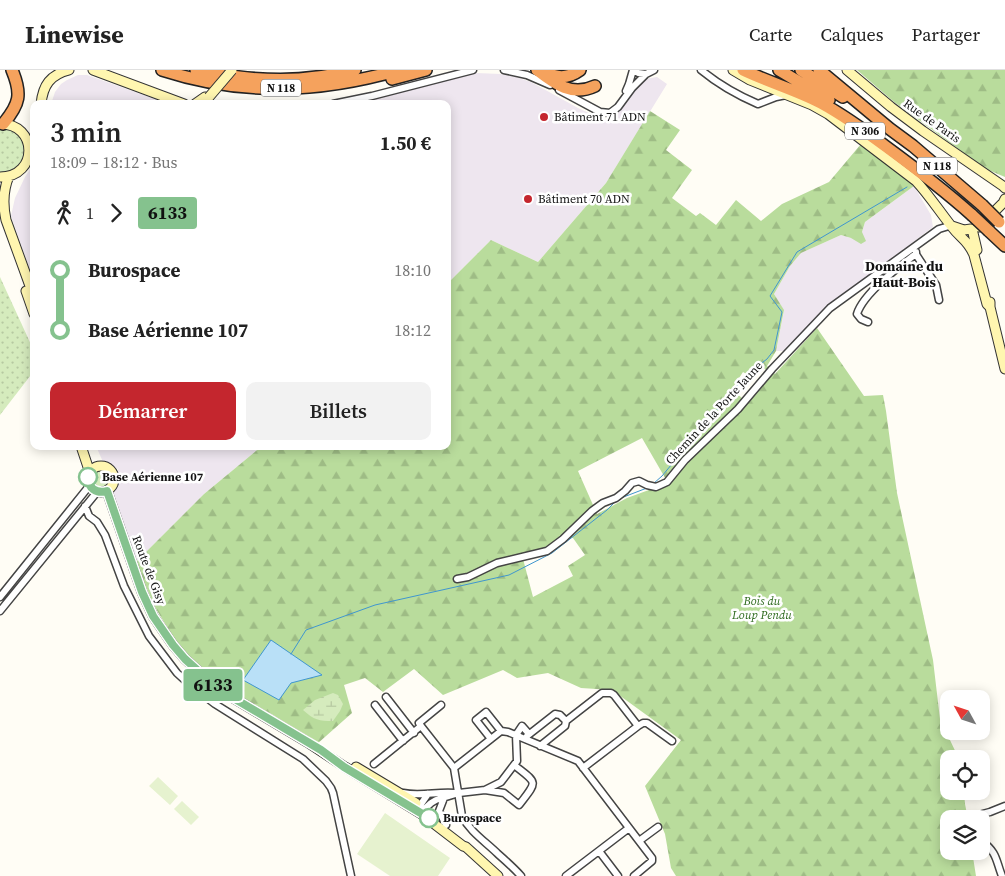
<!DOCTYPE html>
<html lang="fr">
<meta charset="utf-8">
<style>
:root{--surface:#fff;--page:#f2f2f2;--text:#222;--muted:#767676;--line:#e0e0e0;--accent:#c4262e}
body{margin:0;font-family:"Source Serif 4",serif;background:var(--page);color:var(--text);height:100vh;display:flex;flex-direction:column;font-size:19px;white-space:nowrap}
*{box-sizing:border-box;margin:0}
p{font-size:16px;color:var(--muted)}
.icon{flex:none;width:28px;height:28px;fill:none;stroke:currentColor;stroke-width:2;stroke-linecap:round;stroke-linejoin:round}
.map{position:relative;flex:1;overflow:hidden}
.drawer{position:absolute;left:30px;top:30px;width:421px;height:350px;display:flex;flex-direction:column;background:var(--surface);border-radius:10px;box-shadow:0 2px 12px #0003}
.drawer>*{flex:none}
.badge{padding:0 10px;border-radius:4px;font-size:18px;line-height:32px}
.needle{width:32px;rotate:310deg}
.tools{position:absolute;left:940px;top:620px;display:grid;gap:10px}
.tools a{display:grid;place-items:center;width:50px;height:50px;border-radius:10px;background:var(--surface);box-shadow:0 2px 12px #0003;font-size:25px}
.map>.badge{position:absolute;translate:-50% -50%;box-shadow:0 0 0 2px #fff}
.legs{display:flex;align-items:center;gap:8px;height:55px;padding:0 20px;font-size:16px}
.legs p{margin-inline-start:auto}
.summary{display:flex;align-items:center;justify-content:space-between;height:85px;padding:0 20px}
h1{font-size:28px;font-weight:600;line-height:38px}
.primary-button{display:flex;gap:10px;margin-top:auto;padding:10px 20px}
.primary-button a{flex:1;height:58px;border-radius:10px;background:var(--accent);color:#fff;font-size:20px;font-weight:600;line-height:58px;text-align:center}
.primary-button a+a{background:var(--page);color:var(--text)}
ul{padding:0 20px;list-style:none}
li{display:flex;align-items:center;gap:18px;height:60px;font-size:19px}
li i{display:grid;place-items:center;width:8px;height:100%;margin:0 6px;background:currentColor}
li i::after{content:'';width:12px;height:12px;margin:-6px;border:4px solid;border-radius:50%;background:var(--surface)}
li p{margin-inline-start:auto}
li:first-child i{background:linear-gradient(#0000 50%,currentColor 0)}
li:last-child i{background:linear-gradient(currentColor 50%,#0000 0)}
header{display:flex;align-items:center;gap:30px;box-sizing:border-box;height:70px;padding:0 25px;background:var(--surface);border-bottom:1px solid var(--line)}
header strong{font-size:24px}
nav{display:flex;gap:28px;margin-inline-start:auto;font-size:18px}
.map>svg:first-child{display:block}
.industrial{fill:#eee6ef}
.grass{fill:url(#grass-dots)}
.forest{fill:url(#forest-firs);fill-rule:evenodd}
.wetland{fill:url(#wetland-marsh)}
.pitch{fill:#e6f2cf}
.water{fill:#b9e0f7;stroke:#3f96cf}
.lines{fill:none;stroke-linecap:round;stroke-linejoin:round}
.stream{stroke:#3f96cf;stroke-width:1}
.street-casing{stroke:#444;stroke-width:9}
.secondary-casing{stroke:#333;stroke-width:11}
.highway-casing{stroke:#222;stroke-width:14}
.street{stroke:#fff;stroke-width:6}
.secondary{stroke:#fff6b0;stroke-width:9}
.highway{stroke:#f5a25d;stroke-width:11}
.secondary-bridge-casing{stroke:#333;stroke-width:11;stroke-linecap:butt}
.highway-bridge-casing{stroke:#222;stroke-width:14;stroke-linecap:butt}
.secondary-bridge{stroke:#fff6b0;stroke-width:9}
.highway-bridge{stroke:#f5a25d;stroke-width:11}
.line-1-casing{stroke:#fff;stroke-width:11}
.line-1{stroke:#85c28e;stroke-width:8}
.poi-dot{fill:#c4262e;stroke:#fff;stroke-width:2}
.stop-1-dot{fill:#fff;stroke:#85c28e;stroke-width:2.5}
.labels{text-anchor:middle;stroke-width:5;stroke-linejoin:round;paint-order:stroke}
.shield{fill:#fff;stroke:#585858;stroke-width:1}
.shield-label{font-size:11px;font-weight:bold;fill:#111}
.poi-label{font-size:12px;fill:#111;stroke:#fff;text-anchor:start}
.street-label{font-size:12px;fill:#111;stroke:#fff}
.stop-label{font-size:12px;font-weight:bold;fill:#111;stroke:#fff;text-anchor:start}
.park-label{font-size:12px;font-style:italic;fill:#2f6b1f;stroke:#fff}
.neighbourhood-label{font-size:14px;font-weight:bold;fill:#111;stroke:#fff}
</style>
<header>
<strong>Linewise</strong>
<nav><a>Carte</a><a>Calques</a><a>Partager</a></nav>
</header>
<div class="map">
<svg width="1005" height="806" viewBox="0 0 1005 806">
<defs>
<pattern id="grass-dots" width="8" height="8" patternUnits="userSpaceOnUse" patternTransform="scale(1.25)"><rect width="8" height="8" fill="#d5ebbd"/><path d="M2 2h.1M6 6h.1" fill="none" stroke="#b6c8a1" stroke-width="1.8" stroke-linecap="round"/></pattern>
<pattern id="forest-firs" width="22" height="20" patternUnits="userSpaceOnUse" patternTransform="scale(1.25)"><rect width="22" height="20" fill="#b9dc9c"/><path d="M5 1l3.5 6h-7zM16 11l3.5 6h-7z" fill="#9ebc85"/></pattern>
<pattern id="wetland-marsh" width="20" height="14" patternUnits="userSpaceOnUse" patternTransform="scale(1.25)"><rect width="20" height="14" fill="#d5ebbd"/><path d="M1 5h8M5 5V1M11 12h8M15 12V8" fill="none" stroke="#b6c8a1"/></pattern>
</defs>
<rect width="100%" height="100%" fill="#fffdf5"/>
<path class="industrial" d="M 476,3 L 501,4 L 516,7 L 531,12 L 578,38 L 600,48 L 607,50 L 616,46 L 625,33 L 636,16 L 645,9 L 657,7 L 667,14 L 606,113 L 538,192 L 491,170 L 448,213 L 448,34 L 354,34 L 465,5 Z
M 78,5 L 87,5 L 158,30 L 166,34 L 51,34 L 55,22 L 61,14 L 67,10 Z
M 34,93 L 34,212 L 11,146 L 15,128 L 25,107 Z
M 914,116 L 931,145 L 933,157 L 831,235 L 785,281 L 776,281 L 784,241 L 774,224 L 790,196 L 801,183 L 841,165 L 851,168 L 862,162 L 865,152 Z
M 96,376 L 262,376 L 204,424 L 136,492 L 135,485 L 125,464 L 113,425 L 118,412 L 119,407 L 117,403 L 118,399 L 105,392 L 103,392 Z"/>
<path class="grass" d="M 0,58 C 30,57 36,99 0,103 Z
M 0,207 L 34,281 L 34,301 L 0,345 Z
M93 409a8 8 0 1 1 16 0a8 8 0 1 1-16 0Z"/>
<path class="forest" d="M 857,0 L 1005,0 L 1005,107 L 986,99 L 894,32 Z
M 650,41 L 680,60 L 666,80 L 692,100 L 672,128 L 696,146 L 700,143 L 716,155 L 736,130 L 761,151 L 782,134 L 829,112 L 861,74 L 892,97 L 914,116 L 865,152 L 862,162 L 866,171 L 861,174 L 851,168 L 841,165 L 801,183 L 790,196 L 774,224 L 784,240 L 776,281 L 767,296 L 775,304 L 817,258 L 864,326 L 883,325 L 886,341 L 897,423 L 933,590 L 940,649 L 959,689 L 949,689 L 949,721 L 964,721 L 965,734 L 968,749 L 949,749 L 949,781 L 972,781 L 976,806 L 676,806 L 671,798 L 665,764 L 645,716 L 681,670 L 612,620 L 581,618 L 548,603 L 517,608 L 503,600 L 443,625 L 414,599 L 383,622 L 365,608 L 344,615 L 352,643 L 317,674 L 273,645 L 221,617 L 179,576 L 156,539 L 138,499 L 136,492 L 204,424 L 262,376 L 448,376 L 448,213 L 491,170 L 538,192 L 606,113 ZM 764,298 L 768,302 L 743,329 L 734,321 L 733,317 L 743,302 L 753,308 ZM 642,368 L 668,413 L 627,428 L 597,444 L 578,401 ZM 563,465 L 573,468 L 585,485 L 568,496 L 573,506 L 533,527 L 522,485 L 545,478 Z"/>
<path class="wetland" d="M 333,623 L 338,625 L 343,634 L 340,641 L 333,651 C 319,651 314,650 303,640 L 315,630 Z"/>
<path class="pitch" d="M 158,707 L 178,726 L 170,735 L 149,716 Z
M 182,731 L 199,747 L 191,755 L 174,739 Z
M 385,743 L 450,788 L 438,806 L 390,806 L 357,784 Z"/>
<path class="water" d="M 271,570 L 322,605 L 291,613 L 279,630 L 243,610 Z"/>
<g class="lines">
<path class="stream" d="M 653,414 L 662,406 L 745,306 L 767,289 L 774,280 L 782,242 L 770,226 L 797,182 L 907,117
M 621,428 L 647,418
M 291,584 L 306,560 L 375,535 L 509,505 L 552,483 L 607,440 L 617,430"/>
<g class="street-casing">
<path id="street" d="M 504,0 L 527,5 L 550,15
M 635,0 L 638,3 L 646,4 L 654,0
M 701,0 C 718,14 737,25 758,34 L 776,27 L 786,25
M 559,20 L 600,42 L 610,43 L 618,37 L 632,18 L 646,4
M 626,21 L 629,14 L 633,0
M 333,34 L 372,26 L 473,0
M 916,182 L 916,184 L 917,186 L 936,215 L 939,230
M 868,252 L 861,249 L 857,244 C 863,224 899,196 916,184
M 85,436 L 89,446 L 97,452 L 105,465 L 124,516 L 149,566 L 177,603 L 189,614 L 215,634 L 303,689 L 326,711 L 331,718 L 333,723 L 351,806
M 457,509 L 468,507 L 497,493 L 547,481 L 563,469 L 592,441 L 603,433 L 616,428 L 625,421 L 632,413 L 639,411 L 647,415 L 656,417 L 667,412 L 685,390 L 738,339 L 772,299 L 830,238 L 939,159 L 949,156 L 951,156
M 0,527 L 90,415
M 0,541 L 97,422
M 386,627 L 414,663
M 375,635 L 403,671
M 421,656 L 419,653 L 441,635
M 527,666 L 555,644 L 560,645 L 566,651 L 602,623 L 611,623 L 614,625 L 638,656
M 491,669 L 476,650 L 486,642 L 501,661
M 540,676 L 565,656 L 566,651
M 374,694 L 421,656 L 454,698
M 583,698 L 638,656 L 643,653 L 647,653 L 672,671
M 485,720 L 504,723 L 519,735 C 538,710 538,714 514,695
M 403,723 C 421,727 438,721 455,723
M 444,728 L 439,741 L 446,755
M 420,743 L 431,733 L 436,730 L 459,723 L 485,720 L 501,712 L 517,691 L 516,665 L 522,656 L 529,664
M 420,743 L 421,734 L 428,724
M 970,749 L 971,747 L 990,742 L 1005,736
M 981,770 C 998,784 995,788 1002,806
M 639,771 L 658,757
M 599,781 L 618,806
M 521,806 C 514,798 506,791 498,784 C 486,772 470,762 462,746 L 454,698 L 501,661 L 508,662 L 578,691 L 652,788 L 652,791 L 634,806
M 566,806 L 629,758"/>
</g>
<g class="secondary-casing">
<path id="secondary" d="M 93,0 L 184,34
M 733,0 L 750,10 L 812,35 L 828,44 L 916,111 C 929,125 940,142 952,157 C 961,169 968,170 974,185 L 987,234 L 990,237
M 847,0 L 891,37 L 923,61 L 1003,116 L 1005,118
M 41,34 C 43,15 50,5 69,0
M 195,34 L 205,27
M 0,54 C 38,53 39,107 0,107
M 9,106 C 3,120 3,136 6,150 L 34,227
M 952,156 L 964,160 L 971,159 L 973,163 L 977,180
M 979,157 L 1003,133 L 1005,129
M 26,221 L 34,244
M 990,232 L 990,237 L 1005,299
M 81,376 L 90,403
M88 409a13 13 0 1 1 26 0a13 13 0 1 1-26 0Z
M 107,421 L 142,522 L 153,546 L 173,575 L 185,589 L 205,607 L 225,623 L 307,672 L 345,697 L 420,743 L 463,776 L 466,777 L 498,806
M 356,697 L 416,733"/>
</g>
<g class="highway-casing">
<path id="highway" d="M 162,0 C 242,26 319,23 399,0
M 196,0 C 235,8 277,13 317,7 C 330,6 342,2 355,0
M 537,0 C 555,14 572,27 595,16
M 743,0 C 768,12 796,20 821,33 C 843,45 864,60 885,76 C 915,98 944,120 972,145
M 779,0 L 829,30
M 801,0 L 843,27
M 819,0 L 890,59 L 913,76 L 982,135
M 548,3 C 559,9 569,8 580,0
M 392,9 L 426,0
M 3,54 C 20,34 22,24 12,0
M 989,161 L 1005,176"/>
</g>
<use href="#street" class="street"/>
<use href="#secondary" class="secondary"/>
<use href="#highway" class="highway"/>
<g class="secondary-bridge-casing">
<path id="secondary-bridge" d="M 209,27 L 232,0"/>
</g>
<g class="highway-bridge-casing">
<path id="highway-bridge" d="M 982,135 L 999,152
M 972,145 L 989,161"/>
</g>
<use href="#secondary-bridge" class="secondary-bridge"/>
<use href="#highway-bridge" class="highway-bridge"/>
</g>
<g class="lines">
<g class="line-1-casing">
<path id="line-1" d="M 88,407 C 88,418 96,424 107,421 L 142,522 L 153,546 L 173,575 L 185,589 L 205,607 L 225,623 L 321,680 L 344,697 L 429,748"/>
</g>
<use href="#line-1" class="line-1"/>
</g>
<g class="poi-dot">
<circle cx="544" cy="47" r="5"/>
<circle cx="528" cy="129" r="5"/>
</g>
<g class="stop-1-dot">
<circle cx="88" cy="407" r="9"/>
<circle cx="429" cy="748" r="9"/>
</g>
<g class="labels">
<g class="shield">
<rect x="261" y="9.5" width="40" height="17" rx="4"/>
<rect x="845" y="52.5" width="40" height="17" rx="4"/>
<rect x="917" y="87.5" width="40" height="17" rx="4"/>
</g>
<g class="shield-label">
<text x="281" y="22">N 118</text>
<text x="865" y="65">N 306</text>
<text x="937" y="100">N 118</text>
</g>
<g class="poi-label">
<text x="554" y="51">Bâtiment 71 ADN</text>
<text x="538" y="133">Bâtiment 70 ADN</text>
</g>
<g class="street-label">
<text transform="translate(932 51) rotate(35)" y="4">Rue de Paris</text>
<text transform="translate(714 343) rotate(-47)" y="4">Chemin de la Porte Jaune</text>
<text transform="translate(149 500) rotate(69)" y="4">Route de Gisy</text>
</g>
<g class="stop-label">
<text x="102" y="411">Base Aérienne 107</text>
<text x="443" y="752">Burospace</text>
</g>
<g class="park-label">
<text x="762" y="535">Bois du<tspan x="762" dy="14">Loup Pendu</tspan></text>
</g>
<g class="neighbourhood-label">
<text x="904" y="201">Domaine du<tspan x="904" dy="16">Haut-Bois</tspan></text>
</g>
</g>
</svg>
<div class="tools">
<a><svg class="needle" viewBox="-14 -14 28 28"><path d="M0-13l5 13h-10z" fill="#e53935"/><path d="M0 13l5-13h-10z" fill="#767676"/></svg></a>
<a><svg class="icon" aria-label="locate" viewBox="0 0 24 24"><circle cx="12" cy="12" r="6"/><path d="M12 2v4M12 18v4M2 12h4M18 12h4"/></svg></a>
<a><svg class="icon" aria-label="layers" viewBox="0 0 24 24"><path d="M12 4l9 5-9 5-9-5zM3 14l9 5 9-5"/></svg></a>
</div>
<b class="badge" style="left:213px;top:615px;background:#85c28e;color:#111">6133</b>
<section class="drawer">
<div class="summary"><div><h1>3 min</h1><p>18:09 – 18:12 · Bus</p></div><b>1.50 €</b></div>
<div class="legs"><svg class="icon" aria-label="walk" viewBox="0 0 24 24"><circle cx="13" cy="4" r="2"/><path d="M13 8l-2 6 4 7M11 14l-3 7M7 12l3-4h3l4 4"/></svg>1<svg class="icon" aria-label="forward" viewBox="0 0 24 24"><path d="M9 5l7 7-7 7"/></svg><b class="badge" style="background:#85c28e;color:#111">6133</b></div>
<ul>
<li><i style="color:#85c28e"></i><b>Burospace</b><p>18:10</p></li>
<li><i style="color:#85c28e"></i><b>Base Aérienne 107</b><p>18:12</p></li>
</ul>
<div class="primary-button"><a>Démarrer</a><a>Billets</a></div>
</section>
</div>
